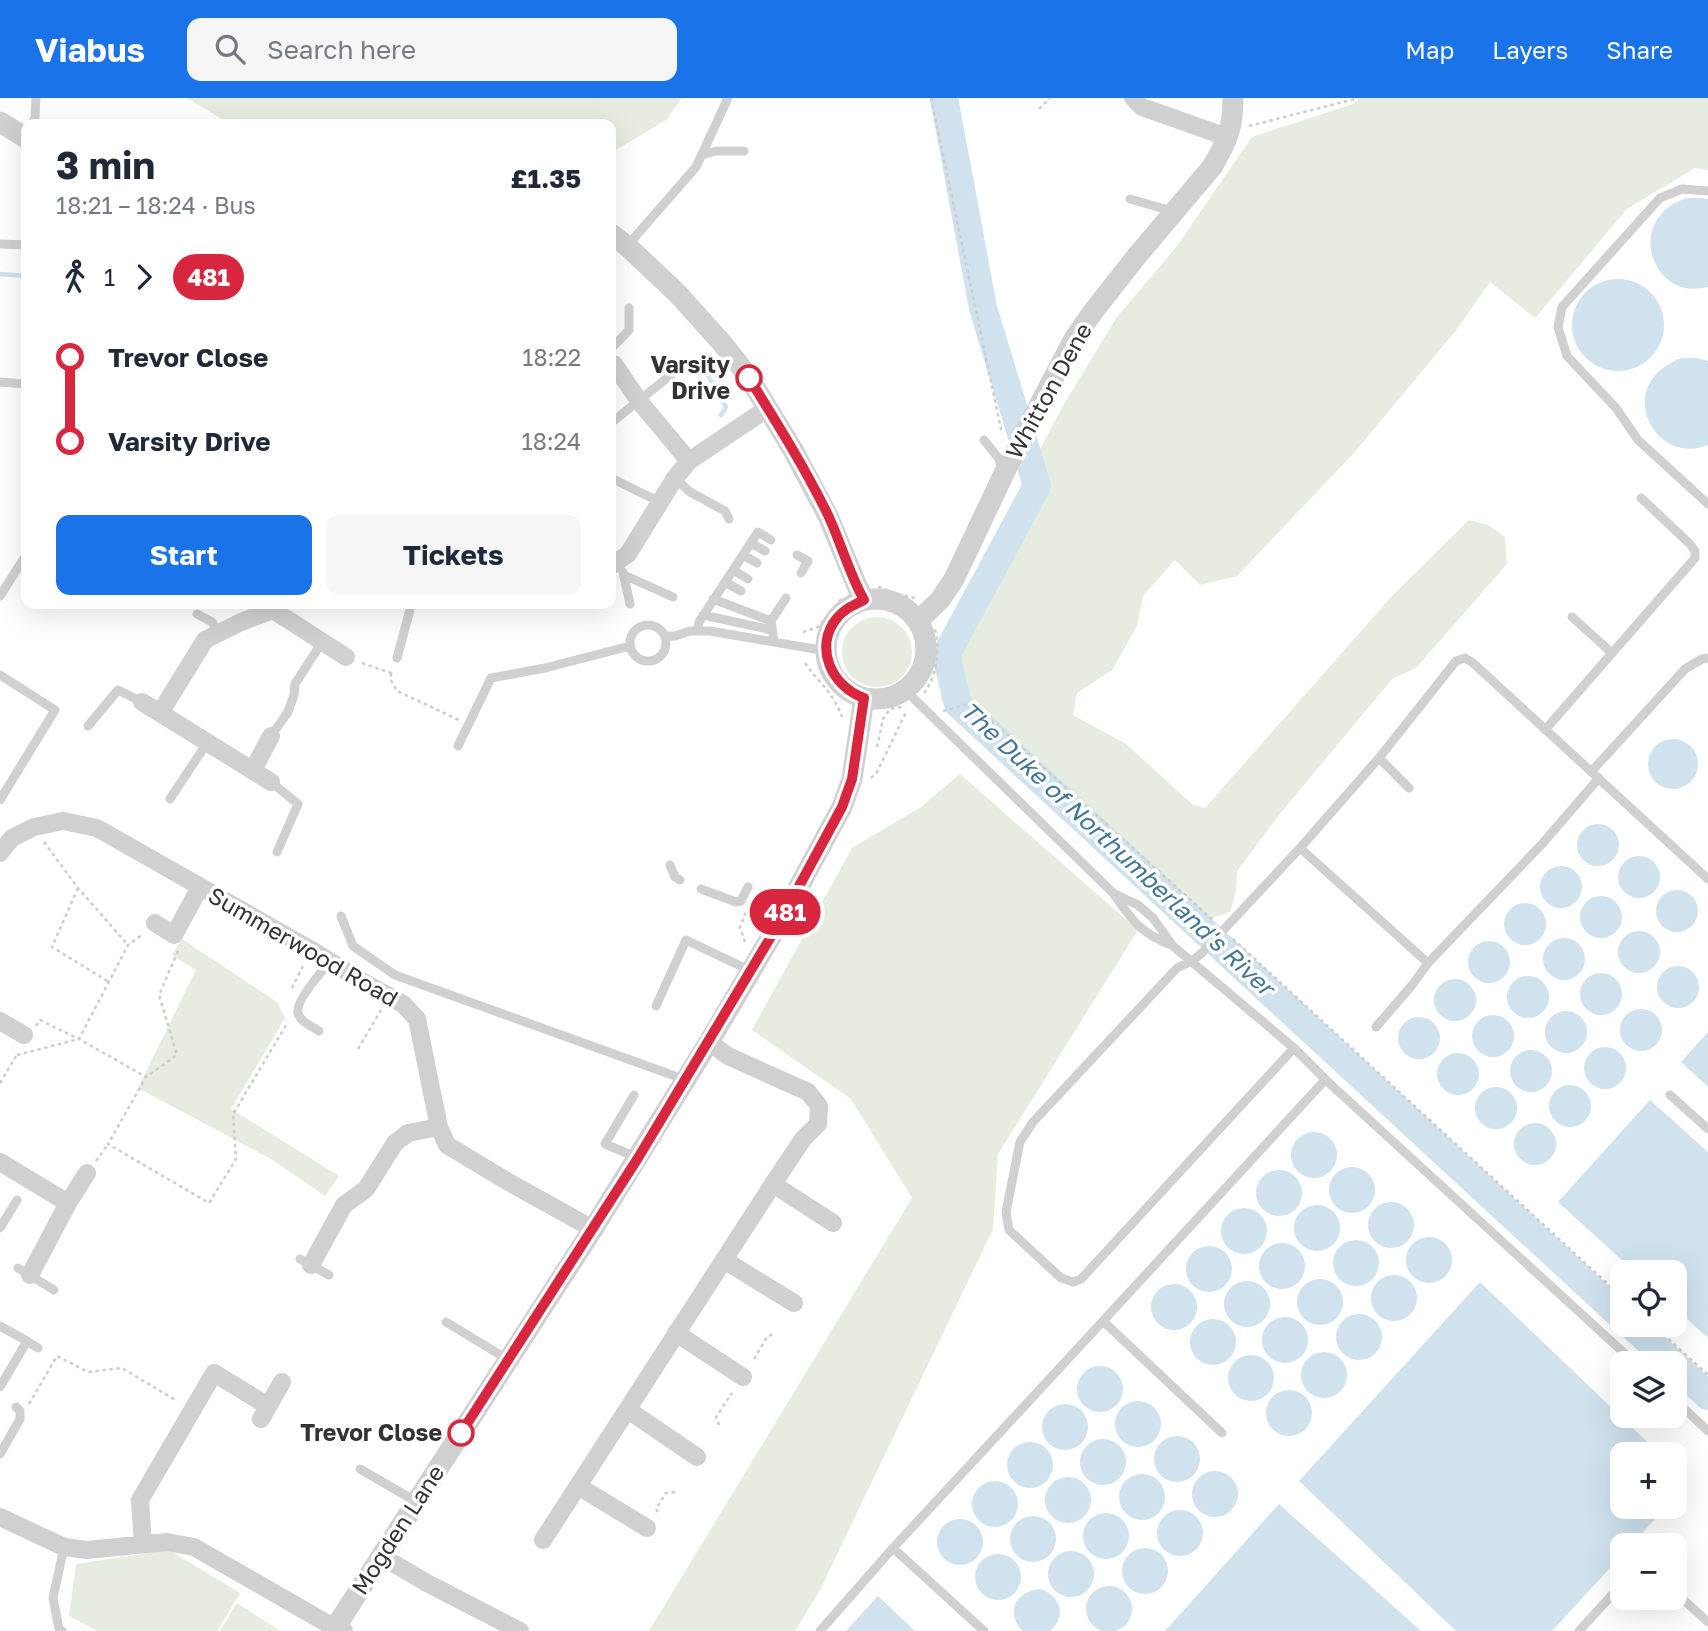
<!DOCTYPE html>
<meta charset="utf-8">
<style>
:root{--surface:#fff;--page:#f6f6f7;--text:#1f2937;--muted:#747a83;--accent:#1a73e8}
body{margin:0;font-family:"Golos Text",sans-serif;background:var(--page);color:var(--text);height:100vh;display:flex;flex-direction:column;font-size:26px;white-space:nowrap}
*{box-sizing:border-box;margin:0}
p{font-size:23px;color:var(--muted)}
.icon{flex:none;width:38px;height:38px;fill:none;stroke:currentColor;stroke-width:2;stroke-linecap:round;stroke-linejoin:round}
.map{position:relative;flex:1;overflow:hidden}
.panel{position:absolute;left:21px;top:21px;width:595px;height:490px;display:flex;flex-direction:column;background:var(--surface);border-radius:14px;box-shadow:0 7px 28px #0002}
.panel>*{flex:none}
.badge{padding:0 14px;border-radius:23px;font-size:24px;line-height:46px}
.fabs{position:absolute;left:1610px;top:1162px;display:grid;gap:14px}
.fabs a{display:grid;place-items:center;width:77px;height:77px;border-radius:14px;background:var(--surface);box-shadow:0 7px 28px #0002;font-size:35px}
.map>.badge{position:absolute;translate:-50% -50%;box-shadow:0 0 0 4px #fff}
.legs{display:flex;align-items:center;gap:10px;height:77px;padding:0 35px;font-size:23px}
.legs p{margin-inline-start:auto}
.head{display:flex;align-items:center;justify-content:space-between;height:119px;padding:0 35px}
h1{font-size:38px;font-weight:700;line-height:52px}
.button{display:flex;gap:14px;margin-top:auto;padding:14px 35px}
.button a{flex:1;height:80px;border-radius:14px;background:var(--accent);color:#fff;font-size:28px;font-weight:700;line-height:80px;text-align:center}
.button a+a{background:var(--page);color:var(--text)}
ul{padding:0 35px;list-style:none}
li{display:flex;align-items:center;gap:24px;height:84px;font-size:26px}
li i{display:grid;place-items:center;width:10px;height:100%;margin:0 9px;background:currentColor}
li i::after{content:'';width:18px;height:18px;margin:-9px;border:5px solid;border-radius:50%;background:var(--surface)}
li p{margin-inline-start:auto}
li:first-child i{background:linear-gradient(#0000 50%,currentColor 0)}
li:last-child i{background:linear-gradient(currentColor 50%,#0000 0)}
header{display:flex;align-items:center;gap:42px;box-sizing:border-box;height:98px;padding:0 35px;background:var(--accent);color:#fff}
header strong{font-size:33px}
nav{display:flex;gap:38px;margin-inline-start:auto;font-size:24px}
.search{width:490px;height:63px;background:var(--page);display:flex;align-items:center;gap:18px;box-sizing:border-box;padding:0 24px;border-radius:14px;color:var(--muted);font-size:26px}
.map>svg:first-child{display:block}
.green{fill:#e6ecdf}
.water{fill:#cfe2ee}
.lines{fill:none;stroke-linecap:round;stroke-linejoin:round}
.stream{stroke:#cfe2ee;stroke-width:4.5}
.river{stroke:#cfe2ee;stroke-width:28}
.path{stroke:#cdcdcd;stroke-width:2.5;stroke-dasharray:3.5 3.5;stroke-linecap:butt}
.service{stroke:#d0d0d0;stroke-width:9}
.minor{stroke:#d0d0d0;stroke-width:18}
.tertiary{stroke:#d0d0d0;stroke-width:21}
.line-1-casing{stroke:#fff;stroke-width:16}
.line-1{stroke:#d7263d;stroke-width:10}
.stop-1-dot{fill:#fff;stroke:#d7263d;stroke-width:3.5}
.labels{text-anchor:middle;stroke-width:7;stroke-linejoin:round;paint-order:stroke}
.stop-label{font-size:23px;font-weight:bold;fill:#333;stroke:#fff;text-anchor:end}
.street-label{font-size:23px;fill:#333;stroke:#fff}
.water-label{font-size:24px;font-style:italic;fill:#3f7597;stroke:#fff}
</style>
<header>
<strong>Viabus</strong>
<div class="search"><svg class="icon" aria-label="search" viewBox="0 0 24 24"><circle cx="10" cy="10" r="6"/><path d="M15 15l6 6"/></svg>Search here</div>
<nav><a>Map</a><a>Layers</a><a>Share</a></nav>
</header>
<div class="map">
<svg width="1708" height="1533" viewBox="0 0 1708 1533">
<rect width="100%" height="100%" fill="#fff"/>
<path class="green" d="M 187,0 L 682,0 L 666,22 L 611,55 L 611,26 L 230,26 Z
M 1360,0 L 1708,0 L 1708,72 L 1695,70 L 1627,111 L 1535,220 L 1490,184 L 1457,231 L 1353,356 L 1237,478 L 1200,487 L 1175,462 L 1143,498 L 1137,528 L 1112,572 L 1077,595 L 1073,617 L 1126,646 L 1192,706 L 1205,710 L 1392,498 L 1469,422 L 1488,427 L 1505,439 L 1507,466 L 1416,570 L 1392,581 L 1278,718 L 1237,773 L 1236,794 L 1230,814 L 1203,823 L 1084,714 L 995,629 L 964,626 L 941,601 L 956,526 L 1007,428 L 1037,357 L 1064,306 L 1117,219 L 1177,148 L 1252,39 L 1353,6 Z
M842 554a35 35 0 1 1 70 0a35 35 0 1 1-70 0Z
M 960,676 L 1138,832 L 998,1056 L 993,1131 L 820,1492 L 795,1533 L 649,1533 L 912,1100 L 851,1001 L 752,932 L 852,750 L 921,709 Z
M 182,841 L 277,904 L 285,920 L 231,1011 L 339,1078 L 325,1098 L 271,1061 L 138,990 L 196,872 L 172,857 Z
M 169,1452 L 240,1495 L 217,1533 L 97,1533 L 69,1518 L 76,1466 Z
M 237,1505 L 280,1533 L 220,1533 Z"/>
<path class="water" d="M 1687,100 L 1702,100 L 1708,101 L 1708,189 C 1697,191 1686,192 1676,187 C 1649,173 1641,135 1664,113 C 1671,106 1679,103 1687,100 Z
M1572 227a46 46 0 1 1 92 0a46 46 0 1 1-92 0Z
M 1682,260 L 1697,260 L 1708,263 L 1708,347 C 1653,369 1612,285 1682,260 Z
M1648 666a25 25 0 1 1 50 0a25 25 0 1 1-50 0Z
M1577 747a21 21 0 1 1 42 0a21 21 0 1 1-42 0Z
M1618 779a21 21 0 1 1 42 0a21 21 0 1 1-42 0Z
M1540 789a21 21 0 1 1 42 0a21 21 0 1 1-42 0Z
M1656 813a21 21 0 1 1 42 0a21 21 0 1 1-42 0Z
M1580 819a21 21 0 1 1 42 0a21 21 0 1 1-42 0Z
M1504 826a21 21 0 1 1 42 0a21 21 0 1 1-42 0Z
M1618 854a21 21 0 1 1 42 0a21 21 0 1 1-42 0Z
M1543 861a21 21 0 1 1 42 0a21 21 0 1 1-42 0Z
M1468 864a21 21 0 1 1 42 0a21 21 0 1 1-42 0Z
M1657 889a21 21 0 1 1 42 0a21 21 0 1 1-42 0Z
M1580 896a21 21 0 1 1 42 0a21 21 0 1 1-42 0Z
M1507 899a21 21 0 1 1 42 0a21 21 0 1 1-42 0Z
M1434 902a21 21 0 1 1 42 0a21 21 0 1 1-42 0Z
M1620 932a21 21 0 1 1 42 0a21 21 0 1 1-42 0Z
M1545 934a21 21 0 1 1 42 0a21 21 0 1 1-42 0Z
M1472 938a21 21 0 1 1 42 0a21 21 0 1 1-42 0Z
M1398 940a21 21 0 1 1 42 0a21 21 0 1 1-42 0Z
M 1708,934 L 1708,989 L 1681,964 Z
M1584 970a21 21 0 1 1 42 0a21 21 0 1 1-42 0Z
M1510 973a21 21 0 1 1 42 0a21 21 0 1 1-42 0Z
M1437 976a21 21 0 1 1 42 0a21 21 0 1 1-42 0Z
M1549 1008a21 21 0 1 1 42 0a21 21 0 1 1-42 0Z
M1475 1010a21 21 0 1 1 42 0a21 21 0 1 1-42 0Z
M 1650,1002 L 1708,1054 L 1708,1240 L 1675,1210 L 1675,1174 L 1635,1174 L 1558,1104 Z
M1514 1046a21 21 0 1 1 42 0a21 21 0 1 1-42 0Z
M1291 1057a23 23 0 1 1 46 0a23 23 0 1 1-46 0Z
M1329 1092a23 23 0 1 1 46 0a23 23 0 1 1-46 0Z
M1256 1095a23 23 0 1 1 46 0a23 23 0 1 1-46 0Z
M1368 1127a23 23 0 1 1 46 0a23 23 0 1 1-46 0Z
M1294 1130a23 23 0 1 1 46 0a23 23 0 1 1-46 0Z
M1221 1133a23 23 0 1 1 46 0a23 23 0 1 1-46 0Z
M1406 1162a23 23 0 1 1 46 0a23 23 0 1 1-46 0Z
M1333 1165a23 23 0 1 1 46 0a23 23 0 1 1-46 0Z
M1259 1168a23 23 0 1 1 46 0a23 23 0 1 1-46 0Z
M1186 1171a23 23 0 1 1 46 0a23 23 0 1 1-46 0Z
M1371 1200a23 23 0 1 1 46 0a23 23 0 1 1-46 0Z
M1297 1204a23 23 0 1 1 46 0a23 23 0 1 1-46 0Z
M1224 1206a23 23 0 1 1 46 0a23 23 0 1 1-46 0Z
M 1480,1184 L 1660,1356 L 1622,1356 L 1622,1409 L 1666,1409 L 1631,1447 L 1622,1447 L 1622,1457 L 1552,1533 L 1456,1533 L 1299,1383 Z
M1151 1209a23 23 0 1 1 46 0a23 23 0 1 1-46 0Z
M1336 1239a23 23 0 1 1 46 0a23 23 0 1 1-46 0Z
M1262 1242a23 23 0 1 1 46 0a23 23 0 1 1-46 0Z
M1190 1244a23 23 0 1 1 46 0a23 23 0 1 1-46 0Z
M1301 1277a23 23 0 1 1 46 0a23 23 0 1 1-46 0Z
M1228 1280a23 23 0 1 1 46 0a23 23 0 1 1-46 0Z
M1077 1291a23 23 0 1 1 46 0a23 23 0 1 1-46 0Z
M1266 1315a23 23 0 1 1 46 0a23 23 0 1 1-46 0Z
M1115 1326a23 23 0 1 1 46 0a23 23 0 1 1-46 0Z
M1042 1329a23 23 0 1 1 46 0a23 23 0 1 1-46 0Z
M1154 1361a23 23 0 1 1 46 0a23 23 0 1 1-46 0Z
M1080 1364a23 23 0 1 1 46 0a23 23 0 1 1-46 0Z
M1007 1367a23 23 0 1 1 46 0a23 23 0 1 1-46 0Z
M1192 1396a23 23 0 1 1 46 0a23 23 0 1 1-46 0Z
M1119 1399a23 23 0 1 1 46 0a23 23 0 1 1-46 0Z
M1045 1402a23 23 0 1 1 46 0a23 23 0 1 1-46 0Z
M972 1406a23 23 0 1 1 46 0a23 23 0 1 1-46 0Z
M 1279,1406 L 1421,1533 L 1165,1533 Z
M1157 1435a23 23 0 1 1 46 0a23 23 0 1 1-46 0Z
M1083 1438a23 23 0 1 1 46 0a23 23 0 1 1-46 0Z
M1010 1441a23 23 0 1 1 46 0a23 23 0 1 1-46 0Z
M937 1444a23 23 0 1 1 46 0a23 23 0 1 1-46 0Z
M1122 1473a23 23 0 1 1 46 0a23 23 0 1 1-46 0Z
M1048 1476a23 23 0 1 1 46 0a23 23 0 1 1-46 0Z
M975 1479a23 23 0 1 1 46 0a23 23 0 1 1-46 0Z
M1086 1511a23 23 0 1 1 46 0a23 23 0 1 1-46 0Z
M 1040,1491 C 1061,1498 1067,1518 1050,1533 L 1023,1533 C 1005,1516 1015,1493 1040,1491 Z
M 878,1498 L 915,1533 L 846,1533 Z"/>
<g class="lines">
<path class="stream" d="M 0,176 L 26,178
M 703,269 L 726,309 L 721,317"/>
<path class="river" d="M 944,0 L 983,210 L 1037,388 L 946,557 L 958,606 L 1622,1219
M 1631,1227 L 1673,1265
M 1675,1267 L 1708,1298"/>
<path class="path" d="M 931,0 L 1002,336
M 1039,11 L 1050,0
M 1249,28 L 1359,0
M 878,489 L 901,497 L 915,500
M 803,534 L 818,529 L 842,500
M 362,565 L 391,575 L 391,573
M 805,565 C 819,585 833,594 842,619
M 391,575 L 391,582 L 397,593 L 459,622
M 924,595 C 937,578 940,552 935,531
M 943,613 L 972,605 L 1215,824
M 877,649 L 883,621 L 890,611 L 899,609 L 905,610
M 871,680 L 877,674 L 907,612
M 44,744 L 78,790 L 128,847
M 78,790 L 52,849 L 109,884
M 1233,841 L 1622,1199
M 745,844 L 740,829 L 746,814
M 178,853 L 159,897 L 177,957 L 146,979 L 108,1046 L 209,1105 L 236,1061 L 233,1016 L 288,924
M 292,890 L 303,868
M 36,928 L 40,922 L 79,941 L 146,979
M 358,951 L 381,912
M 17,957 L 79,941 L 128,847 L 142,837
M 0,985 L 16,958
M 96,1063 L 108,1046
M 1653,1227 L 1708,1277
M 754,1261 L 767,1239 L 775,1235
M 29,1306 L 57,1258 L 88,1274 L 122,1270 L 177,1303
M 719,1327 L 716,1319 L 732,1295
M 658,1414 L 656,1411 L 666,1395 L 675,1394"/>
<path class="service" d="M 32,26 L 35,19 L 36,0
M 702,57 L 716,53 L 744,53
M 1708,93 L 1682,91 L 1660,100 L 1562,209 L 1558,229 L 1567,258 L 1616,310 L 1638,342 L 1708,406
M 1130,101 L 1172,113
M 0,146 L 26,147
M 627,148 L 696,69 L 728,0
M 611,251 L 629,232 L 629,210
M 0,284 L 26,286
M 611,325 L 687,264
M 984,342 L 999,361 L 1002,372
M 611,380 L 660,404
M 675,380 L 690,394 L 725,413 L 729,421
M 751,445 L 765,453
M 743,457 L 757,465
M 797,457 L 808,463 L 801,475
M 733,472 L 748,481
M 623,474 L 630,506
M 624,477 L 673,499
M 725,484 L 741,493
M 0,498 L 26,457
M 713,501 L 771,523 L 774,544
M 197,516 L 212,524 L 219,535
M 703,517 L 772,532
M 1572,519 L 1612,555
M 771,523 L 786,500
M630 545a18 18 0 1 1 36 0a18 18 0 1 1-36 0Z
M 697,533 L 699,524 L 758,434 L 771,442
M 665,538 L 675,538 L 690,533 L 710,533 L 826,553
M 397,560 L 411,508 L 413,506
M 0,577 L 55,612 L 0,702
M 905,592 L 1113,795 C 1131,821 1140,835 1171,847
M 88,628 L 118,592 L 142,604
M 1545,632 L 1695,460 L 1695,453 L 1690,446 L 1641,400
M 271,638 L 288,614 L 294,597 L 295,586 L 322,544
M 458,648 L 491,580 L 545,570 L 630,548
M 1379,660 L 1409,690
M 1591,674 L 1685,571 L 1702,561 L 1708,560
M 271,684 L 298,706 L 277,754
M 170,701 L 207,645
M 1300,750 L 1428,865
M 670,767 L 675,779 L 680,782
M 701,791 L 736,804 L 741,803 L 748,789
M 1113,795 L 1138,807 L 1153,820 L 1173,848 L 1294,950 L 1328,984 L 1635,1265
M 341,818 L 353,848 L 395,877 L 686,982
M 656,908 L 686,842 L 751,873
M 1376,929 L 1413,886 L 1428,865 L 1542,746 L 1599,680
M 319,933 C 312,928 300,924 298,915 C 295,903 322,873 330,864
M 1294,950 L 1081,1181 L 1073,1184 L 1061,1180 L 1009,1132 L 1006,1114 L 1020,1044 L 1033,1024 L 1177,870 L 1192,863 L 1202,855 L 1300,750 L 1379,660 L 1456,563 L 1465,560 L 1473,565 L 1708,781
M 634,997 L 605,1046 L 636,1059
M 1670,997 L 1708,1031
M 0,1130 L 17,1102
M 300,1161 L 329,1177
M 18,1170 L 54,1192
M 1103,1223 L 1325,982
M 446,1224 L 507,1261
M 0,1228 L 27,1243 L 0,1289
M 27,1243 L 38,1250
M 1675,1302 L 1708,1333
M 0,1356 L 20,1321 L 20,1313 L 16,1309
M 360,1371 L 417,1404
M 1675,1494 L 1708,1524
M 62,1533 L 59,1531 L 53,1500 L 64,1449
M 820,1533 L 893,1450
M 984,1533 L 893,1450 L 1103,1223 L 1222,1335
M 1579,1533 L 1622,1486"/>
<path class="minor" d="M 1133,0 L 1142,9 L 1227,39
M 614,266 L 639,303 L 689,363 L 768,310
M 611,468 L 628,456 L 675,380 L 689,363
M 277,506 L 273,512 L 346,559
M 142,604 L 160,615 L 205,542 L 241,524 L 273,512
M 160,615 L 271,684
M 253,672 L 271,638
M 0,755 L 12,740 L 34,729 L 63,723 L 97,730 L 308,850 L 363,884 L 403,906 L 417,921 L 439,1029 L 447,1047 L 505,1082 L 593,1131
M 155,825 L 174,837 L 200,789
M 0,923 L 24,937
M 0,1064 L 68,1105 L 87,1075
M 773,1086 L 833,1125
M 724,1162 L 794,1205
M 311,1167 L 344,1107 L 366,1091 L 395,1045 L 408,1035 L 439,1029
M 30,1177 L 68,1105
M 676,1235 L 743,1279
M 628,1312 L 697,1359
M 261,1321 L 282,1284
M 578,1388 L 647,1430
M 0,1419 L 64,1449 L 87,1452 L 167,1444 L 194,1449 L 335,1530 L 344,1533
M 543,1442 L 773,1086 L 803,1041 L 818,1026 L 819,1008 L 808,994 L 728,958 L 709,944
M 143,1446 L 140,1402 L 214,1275 L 268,1308
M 381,1458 L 427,1485 L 520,1533"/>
<path class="tertiary" d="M 0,24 L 26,40
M 611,136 L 627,148 L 677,195 L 722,245 L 748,278 L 793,352 L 828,418 L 857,488 L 864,502
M826 551a50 50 0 1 1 100 0a50 50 0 1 1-100 0Z
M 918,523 L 940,502 L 954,481 L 1009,365 L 1074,241 L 1092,215 L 1136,159 L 1212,69 C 1227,44 1233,30 1233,0
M 333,1533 L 593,1131 L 709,944 L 778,827 L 842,709 L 852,681 L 864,600"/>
</g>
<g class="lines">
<g class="line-1-casing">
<path id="line-1" d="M 461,1335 L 638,1060 L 778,827 L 842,709 L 852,681 L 864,600 C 832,589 813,549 837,520 C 844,511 854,507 864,502 C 849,475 841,445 828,417 C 805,370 777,325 749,280"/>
</g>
<use href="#line-1" class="line-1"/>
</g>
<g class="stop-1-dot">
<circle cx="749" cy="280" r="12"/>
<circle cx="461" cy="1335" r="12"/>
</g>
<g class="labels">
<g class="stop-label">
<text x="730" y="275">Varsity<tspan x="730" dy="26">Drive</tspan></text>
<text x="442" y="1343">Trevor Close</text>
</g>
<g class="street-label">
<text transform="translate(1049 293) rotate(-61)" y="8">Whitton Dene</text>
<text transform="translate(303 849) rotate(30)" y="8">Summerwood Road</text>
<text transform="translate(398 1432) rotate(-57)" y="8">Mogden Lane</text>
</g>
<g class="water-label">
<text transform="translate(1117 751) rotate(43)" y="8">The Duke of Northumberland's River</text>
</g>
</g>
</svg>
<div class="fabs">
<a><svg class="icon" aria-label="locate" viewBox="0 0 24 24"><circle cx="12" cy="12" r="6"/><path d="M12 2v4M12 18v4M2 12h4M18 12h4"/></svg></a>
<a><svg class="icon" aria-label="layers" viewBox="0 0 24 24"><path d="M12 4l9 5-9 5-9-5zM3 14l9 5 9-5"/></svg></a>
<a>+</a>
<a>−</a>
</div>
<b class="badge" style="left:785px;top:814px;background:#d7263d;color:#fff">481</b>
<section class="panel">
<div class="head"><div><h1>3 min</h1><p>18:21 – 18:24 · Bus</p></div><b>£1.35</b></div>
<div class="legs"><svg class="icon" aria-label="walk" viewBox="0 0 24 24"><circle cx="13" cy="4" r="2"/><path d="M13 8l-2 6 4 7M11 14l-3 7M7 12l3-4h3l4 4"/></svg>1<svg class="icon" aria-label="forward" viewBox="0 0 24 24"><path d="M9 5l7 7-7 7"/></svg><b class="badge" style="background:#d7263d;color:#fff">481</b></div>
<ul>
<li><i style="color:#d7263d"></i><b>Trevor Close</b><p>18:22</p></li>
<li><i style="color:#d7263d"></i><b>Varsity Drive</b><p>18:24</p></li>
</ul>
<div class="button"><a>Start</a><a>Tickets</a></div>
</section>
</div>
